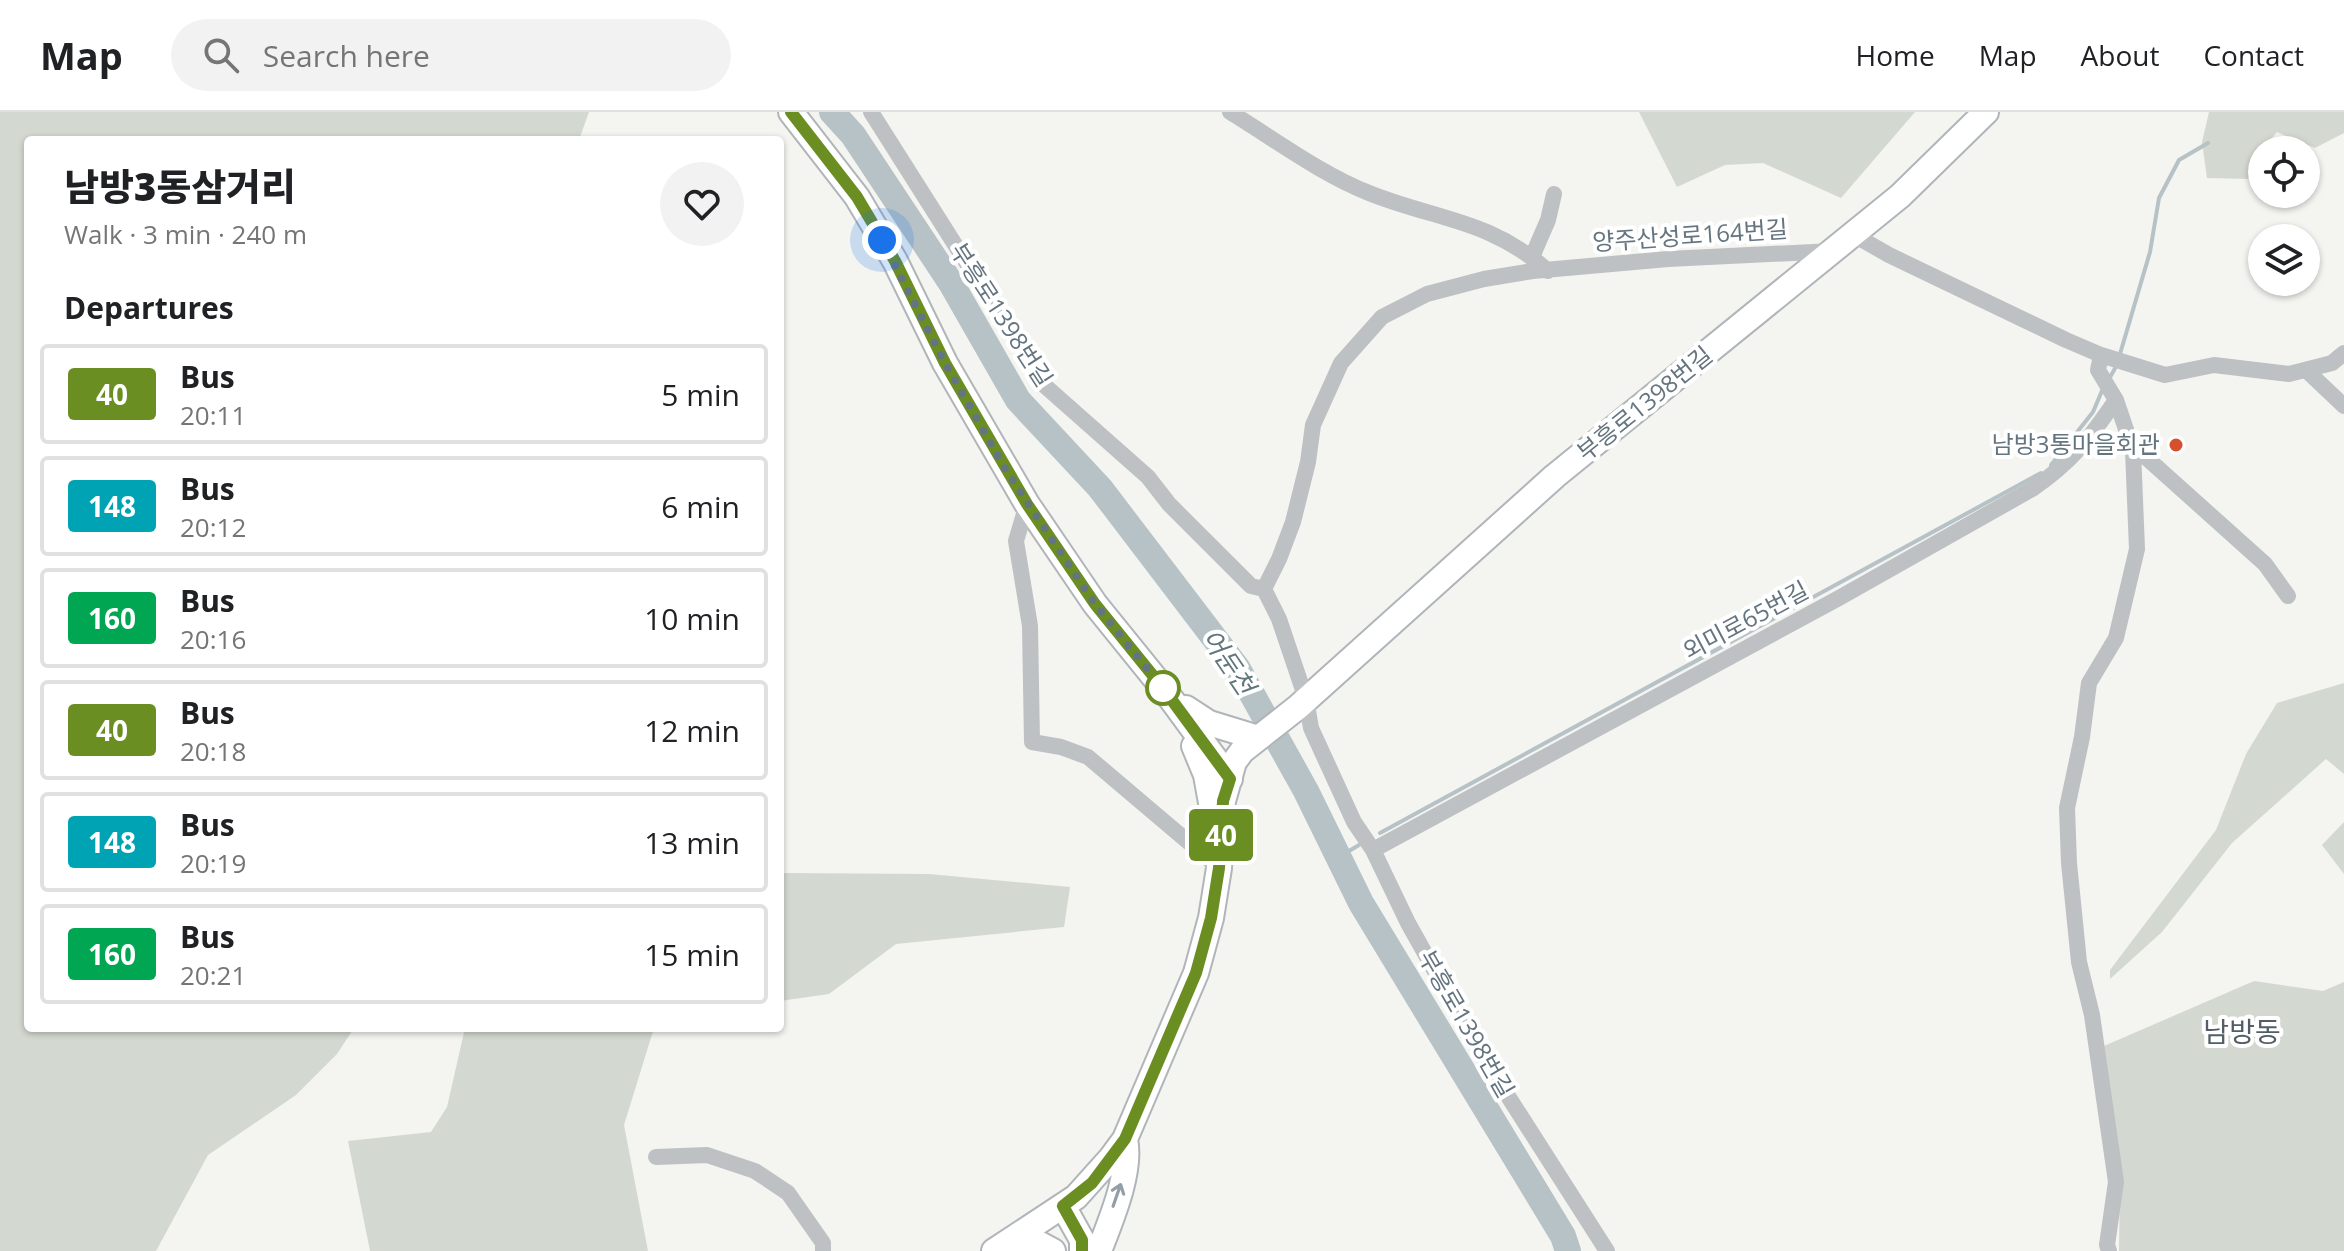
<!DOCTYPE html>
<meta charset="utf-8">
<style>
:root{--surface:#fff;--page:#f2f2f2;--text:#202124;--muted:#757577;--line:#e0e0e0}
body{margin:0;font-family:"Open Sans","Noto Sans KR",sans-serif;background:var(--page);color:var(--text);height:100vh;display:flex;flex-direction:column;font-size:30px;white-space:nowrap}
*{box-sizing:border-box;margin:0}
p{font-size:26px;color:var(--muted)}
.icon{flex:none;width:44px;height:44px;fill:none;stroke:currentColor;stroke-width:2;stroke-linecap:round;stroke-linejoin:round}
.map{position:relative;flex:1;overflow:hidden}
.side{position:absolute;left:24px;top:24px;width:760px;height:896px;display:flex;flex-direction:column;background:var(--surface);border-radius:8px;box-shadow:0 2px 6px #0004}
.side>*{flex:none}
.badge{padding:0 16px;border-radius:6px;font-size:28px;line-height:52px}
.controls{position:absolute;left:2248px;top:24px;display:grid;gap:16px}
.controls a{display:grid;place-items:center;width:72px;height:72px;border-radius:50%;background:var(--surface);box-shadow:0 2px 6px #0004;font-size:40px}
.you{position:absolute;width:40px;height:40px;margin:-20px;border:6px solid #fff;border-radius:50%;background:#1a73e8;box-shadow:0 0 0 12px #1a73e833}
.map>.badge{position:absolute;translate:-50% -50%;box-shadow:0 0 0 4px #fff}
h2{padding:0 40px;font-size:30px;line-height:72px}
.round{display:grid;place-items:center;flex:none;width:84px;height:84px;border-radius:42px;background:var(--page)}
.summary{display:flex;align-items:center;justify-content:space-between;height:136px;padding:0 40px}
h1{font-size:38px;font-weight:800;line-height:60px}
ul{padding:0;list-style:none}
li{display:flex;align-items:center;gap:24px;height:100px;margin:0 16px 12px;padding:0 24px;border:4px solid var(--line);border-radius:8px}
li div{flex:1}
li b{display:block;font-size:30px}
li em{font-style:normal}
li .badge{min-width:88px;font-weight:700;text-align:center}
header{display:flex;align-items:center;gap:48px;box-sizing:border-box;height:112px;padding:0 40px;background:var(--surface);border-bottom:2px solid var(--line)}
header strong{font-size:38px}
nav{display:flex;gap:44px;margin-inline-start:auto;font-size:28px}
.search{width:560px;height:72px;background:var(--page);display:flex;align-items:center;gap:20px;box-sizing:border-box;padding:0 28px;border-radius:44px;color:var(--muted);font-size:30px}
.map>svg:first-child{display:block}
.green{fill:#d3d9d0}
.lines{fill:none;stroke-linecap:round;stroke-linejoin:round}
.stream{stroke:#b6c2c6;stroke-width:4}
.river{stroke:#b6c2c6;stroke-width:26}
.secondary-casing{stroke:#b0b5b9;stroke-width:28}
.street{stroke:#bdc1c4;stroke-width:16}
.secondary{stroke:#fff;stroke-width:24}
.oneway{stroke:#939ea6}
.line-casing{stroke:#fff;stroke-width:18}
.line{stroke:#6b8e23;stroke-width:12}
.walk{stroke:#657580;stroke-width:8;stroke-dasharray:0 14.4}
.poi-dot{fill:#d84f2c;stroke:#fff;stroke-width:3}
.stop-dot{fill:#fff;stroke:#6b8e23;stroke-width:4}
.labels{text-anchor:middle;stroke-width:8;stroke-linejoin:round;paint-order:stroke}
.street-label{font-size:24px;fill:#657580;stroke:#fff}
.poi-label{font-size:24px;fill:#657580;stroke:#fff;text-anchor:end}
.water-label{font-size:26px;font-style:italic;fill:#60777d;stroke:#fff}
.quarter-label{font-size:28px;fill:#525e65;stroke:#fff}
</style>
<header>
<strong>Map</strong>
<div class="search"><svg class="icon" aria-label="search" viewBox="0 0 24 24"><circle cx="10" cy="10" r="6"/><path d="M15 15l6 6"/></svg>Search here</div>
<nav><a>Home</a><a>Map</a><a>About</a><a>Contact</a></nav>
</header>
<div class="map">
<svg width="2344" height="1139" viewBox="0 0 2344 1139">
<rect width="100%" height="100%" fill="#f4f4f0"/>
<path class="green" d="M 0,0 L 589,0 L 579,28 L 28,28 L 28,916 L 354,916 L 337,942 L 296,983 L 208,1043 L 156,1139 L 0,1139 Z
M 1639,0 L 1915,0 L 1841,86 L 1763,51 L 1725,53 L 1677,75 Z
M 2209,0 L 2344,0 L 2344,21 L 2315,36 L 2277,20 L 2261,39 L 2251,67 L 2207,66 L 2202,30 Z
M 2344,571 L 2344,662 L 2326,647 L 2232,731 L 2162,820 L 2110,867 L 2110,858 L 2216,718 L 2246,642 L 2277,591 Z
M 2344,710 L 2344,762 L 2322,733 Z
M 780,761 L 929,762 L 1070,775 L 1064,815 L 896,832 L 829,882 L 780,889 Z
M 2254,869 L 2323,879 L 2344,870 L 2344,1139 L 2119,1139 L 2120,1064 L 2104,934 Z
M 465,916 L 654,916 L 624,1013 L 648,1139 L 370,1139 L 348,1029 L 431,1020 L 447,995 Z"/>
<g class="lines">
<path class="stream" d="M 2120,242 L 2150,140 L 2159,86 L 2179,48 L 2208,31
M 2109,267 L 2118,251
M 2051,353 L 2093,300 L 2104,274
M 1380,721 L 2041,361
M 1339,745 L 1359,733"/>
<path class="river" d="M 832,0 L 853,23 L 951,171 L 1018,288 L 1100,376 L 1238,557 L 1306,679 L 1361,791 L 1563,1124 L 1568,1139"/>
<g class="secondary-casing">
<path id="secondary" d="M 791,0 L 857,85 L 895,149 L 945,251 L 1027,392 L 1095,492 L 1163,576 L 1230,667
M 1186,596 L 1209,611 L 1258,626
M 1194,634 L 1206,663 L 1214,707
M 1063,1094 L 1082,1128 L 1082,1139
M 1011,1128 L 1040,1132 L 1053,1139
M 994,1139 L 1076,1085 L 1111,1046 L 1125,1027 L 1196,861 L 1211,806 L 1219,756 L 1223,689 L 1234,650 L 1242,639 L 1298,595 L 1555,364 L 1900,84 L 1986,0
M 1099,1139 C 1111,1108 1132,1059 1125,1027"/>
</g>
<path class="street" d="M 871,0 L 1044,273 L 1148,365 L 1169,392 L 1251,474 L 1264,477 L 1279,507 L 1306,587 L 1311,616 L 1354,710 L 1373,738 L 1408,811 L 1483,945 L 1607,1139
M 1230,0 C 1274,27 1321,62 1369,81 C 1436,108 1490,107 1548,159
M 1854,123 L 1889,143 L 2066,228 L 2101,243 L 2165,263 L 2214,253 L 2289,262 L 2332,251 L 2344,241
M 1532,145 L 1548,108 L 1554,82
M 2101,243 L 2098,258 L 2116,288 L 2133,338 L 2137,437 L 2116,526 L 2089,571 L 2082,625 L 2067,696 L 2069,751 L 2079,850 L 2092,903 L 2116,1070 L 2107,1133 L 2109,1139
M 2306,258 L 2344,294
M 2130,331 L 2265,452 L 2288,484
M 1027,392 L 1016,429 L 1030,514 L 1032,630 L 1061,635 L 1088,645 L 1219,756
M 1264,477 L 1279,447 L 1293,410 L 1308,350 L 1313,313 L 1341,251 L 1382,205 L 1427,182 L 1484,167 L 1533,159 L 1668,147 L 1834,139
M 1373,738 L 1839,486 L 2032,377 C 2071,351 2090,326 2116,288
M 656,1045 L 707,1043 L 755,1059 L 788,1081 L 823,1131 L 823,1139"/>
<use href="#secondary" class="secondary"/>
</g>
<defs><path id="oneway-shaft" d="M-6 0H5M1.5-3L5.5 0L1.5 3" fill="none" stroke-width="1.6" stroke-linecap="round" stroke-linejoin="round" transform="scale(2)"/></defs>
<use class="oneway" href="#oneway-shaft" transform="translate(1117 1083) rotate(-71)"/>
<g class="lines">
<g class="line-casing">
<path id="line" d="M 791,0 L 857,85 L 895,149 L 945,251 L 1027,392 L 1095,492 L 1163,576 L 1230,667 L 1223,689 L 1219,756 L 1211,806 L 1196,861 L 1125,1027 L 1092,1071 L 1063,1094 L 1082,1128 L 1082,1139"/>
</g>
<use href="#line" class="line"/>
<path class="walk" d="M 882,128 L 945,251 L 1007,360 L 1095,492 L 1163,576"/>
</g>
<circle class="poi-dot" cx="2176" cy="333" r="8"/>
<circle class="stop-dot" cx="1163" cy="576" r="16"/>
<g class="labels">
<g class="street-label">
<text transform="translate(1690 124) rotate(-4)" y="8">양주산성로164번길</text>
<text transform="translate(1001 203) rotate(57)" y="8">부흥로1398번길</text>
<text transform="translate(1645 292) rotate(-39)" y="8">부흥로1398번길</text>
<text transform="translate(1746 509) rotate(-28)" y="8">외미로65번길</text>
<text transform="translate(1466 912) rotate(60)" y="8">부흥로1398번길</text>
</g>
<g class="poi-label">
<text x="2160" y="341">남방3통마을회관</text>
</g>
<g class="water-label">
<text transform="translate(1228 550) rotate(56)" y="9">어둔천</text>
</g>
<g class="quarter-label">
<text x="2242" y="930">남방동</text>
</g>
</g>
</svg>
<div class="controls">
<a><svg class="icon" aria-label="locate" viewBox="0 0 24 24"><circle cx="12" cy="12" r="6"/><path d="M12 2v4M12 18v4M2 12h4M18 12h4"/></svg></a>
<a><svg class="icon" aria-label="layers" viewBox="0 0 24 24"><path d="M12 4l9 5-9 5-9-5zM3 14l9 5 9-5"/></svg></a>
</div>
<div class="you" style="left:882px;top:128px"></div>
<b class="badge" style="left:1221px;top:723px;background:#6b8e23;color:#fff">40</b>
<section class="side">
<div class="summary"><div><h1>남방3동삼거리</h1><p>Walk · 3 min · 240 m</p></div><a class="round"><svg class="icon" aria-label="heart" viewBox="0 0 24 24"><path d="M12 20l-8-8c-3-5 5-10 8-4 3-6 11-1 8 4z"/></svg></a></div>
<h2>Departures</h2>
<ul>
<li><span class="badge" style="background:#6b8e23;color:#fff">40</span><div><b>Bus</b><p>20:11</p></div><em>5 min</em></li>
<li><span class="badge" style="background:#00a3b4;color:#fff">148</span><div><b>Bus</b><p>20:12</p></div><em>6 min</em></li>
<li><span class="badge" style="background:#00a651;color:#fff">160</span><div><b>Bus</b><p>20:16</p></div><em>10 min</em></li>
<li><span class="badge" style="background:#6b8e23;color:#fff">40</span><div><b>Bus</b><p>20:18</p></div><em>12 min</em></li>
<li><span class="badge" style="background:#00a3b4;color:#fff">148</span><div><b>Bus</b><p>20:19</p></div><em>13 min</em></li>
<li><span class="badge" style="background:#00a651;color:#fff">160</span><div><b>Bus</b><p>20:21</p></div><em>15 min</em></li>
</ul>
</section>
</div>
